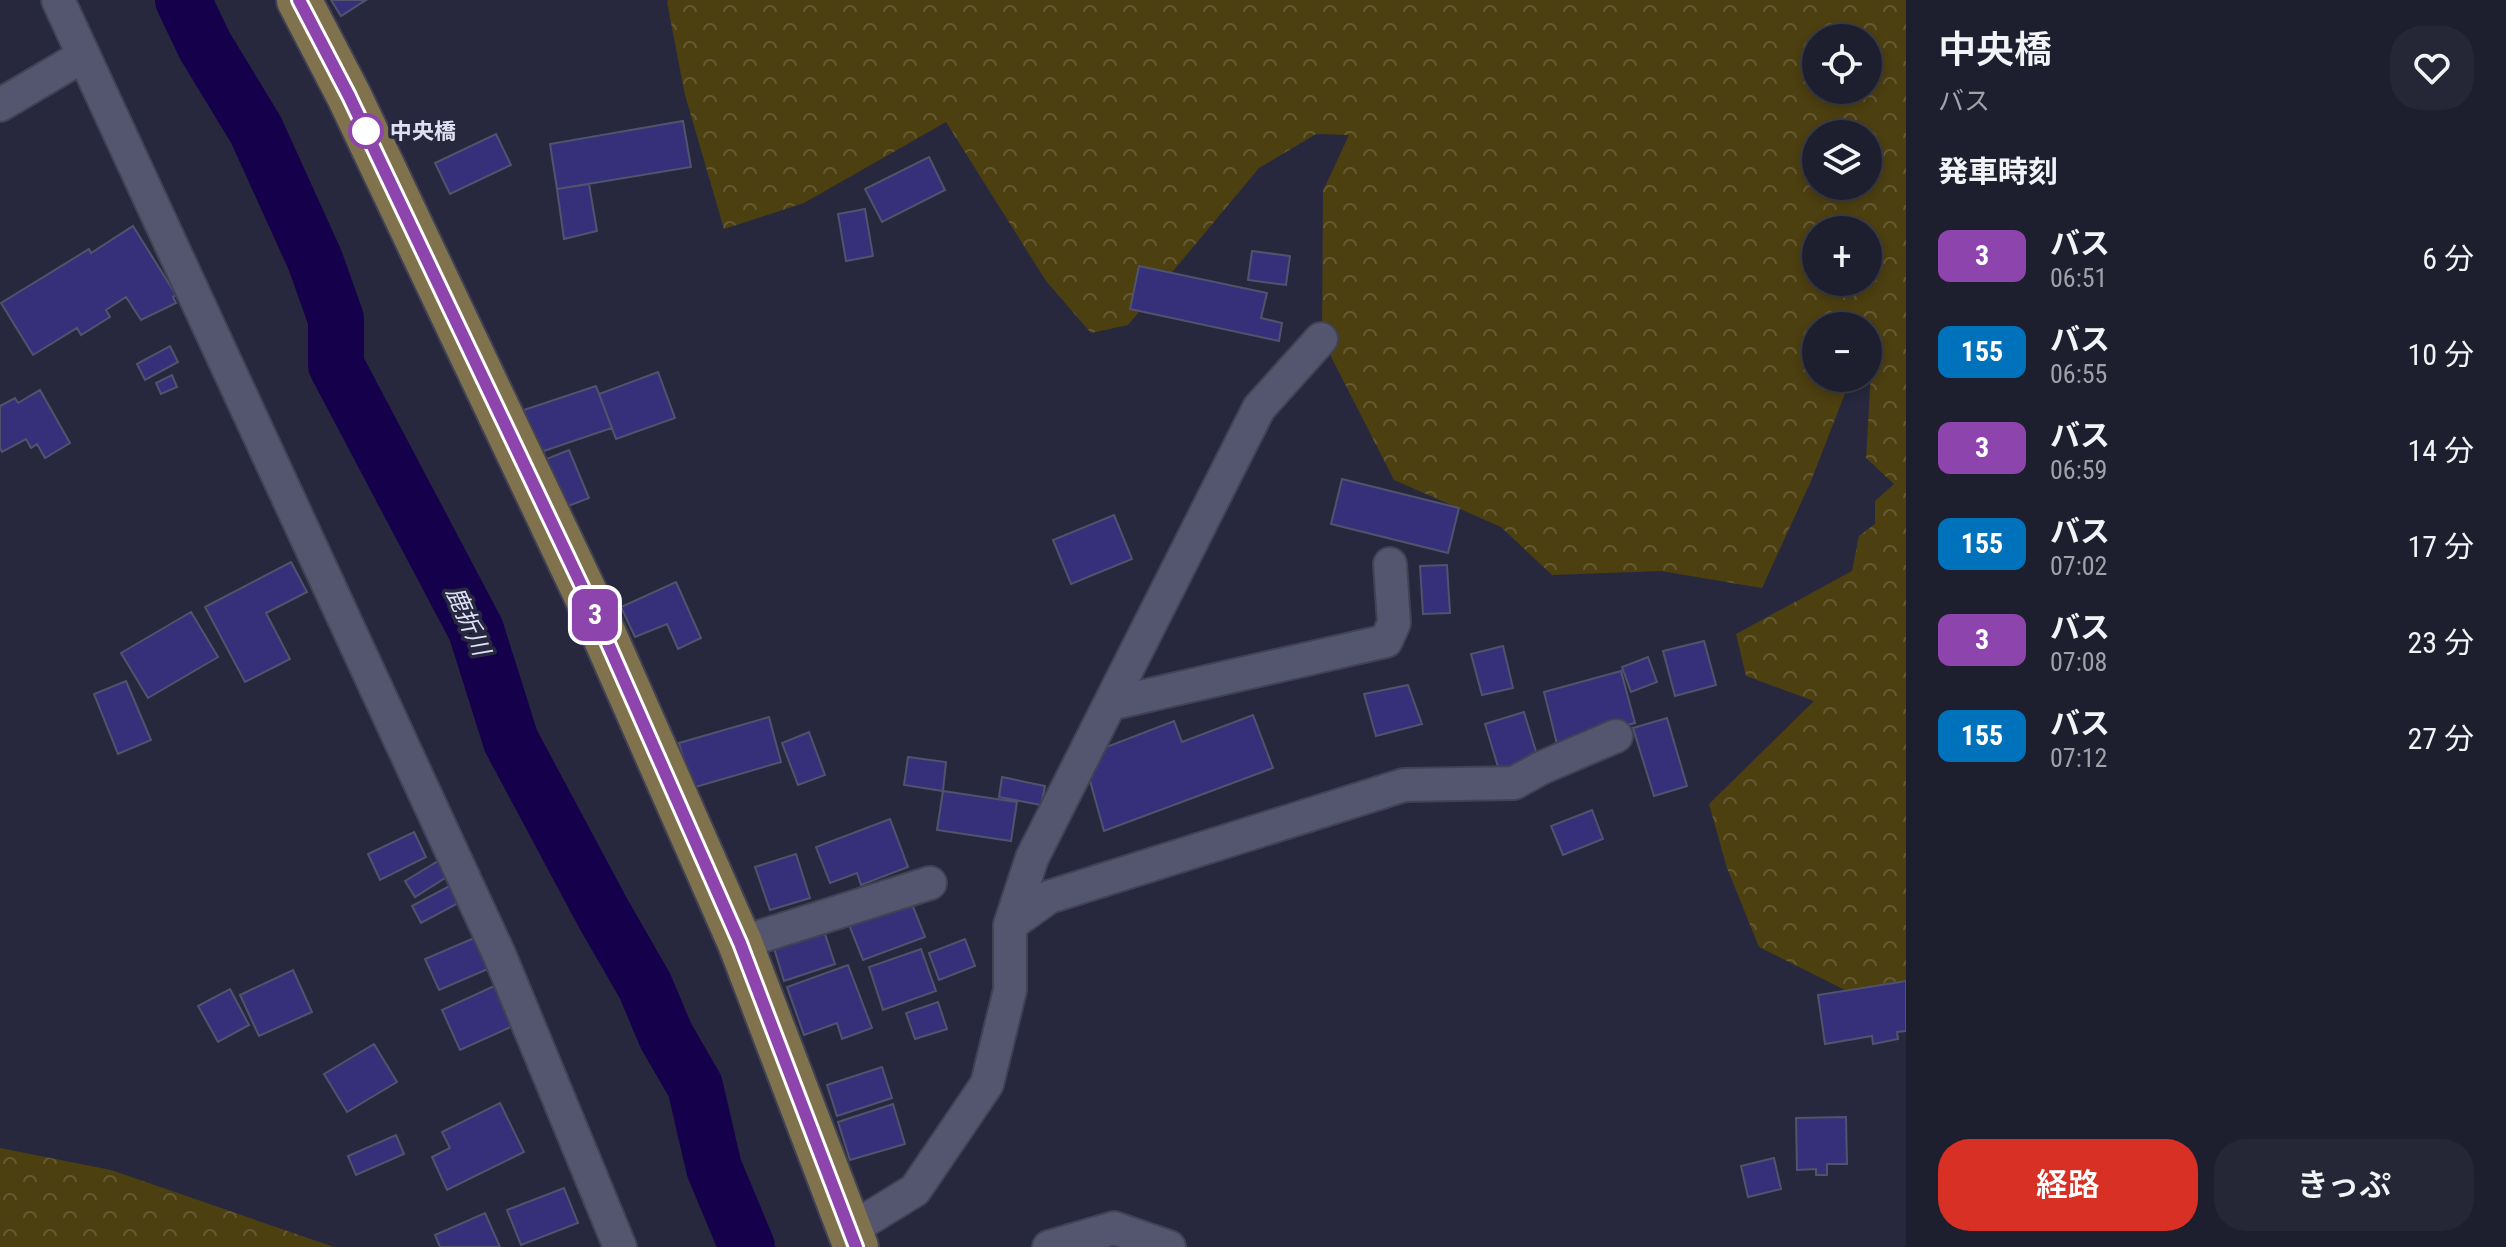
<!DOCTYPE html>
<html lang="ja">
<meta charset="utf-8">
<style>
:root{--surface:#1d1e2e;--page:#252736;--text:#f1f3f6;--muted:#a0a2aa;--line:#3b3c4a;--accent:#d93025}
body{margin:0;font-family:"Roboto Condensed","Noto Sans JP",sans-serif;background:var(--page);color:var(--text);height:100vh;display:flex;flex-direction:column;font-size:30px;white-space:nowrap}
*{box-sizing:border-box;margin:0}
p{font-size:26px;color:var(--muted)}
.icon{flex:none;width:44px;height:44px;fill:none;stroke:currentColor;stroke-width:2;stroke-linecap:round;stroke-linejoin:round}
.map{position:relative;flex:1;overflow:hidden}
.sheet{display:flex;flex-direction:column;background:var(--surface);width:600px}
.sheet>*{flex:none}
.badge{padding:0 16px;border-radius:12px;font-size:28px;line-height:52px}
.tools{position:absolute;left:1802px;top:24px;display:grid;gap:16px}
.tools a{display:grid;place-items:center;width:80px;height:80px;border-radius:50%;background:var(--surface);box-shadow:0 4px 12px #0003,0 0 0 2px var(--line);font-size:40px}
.map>.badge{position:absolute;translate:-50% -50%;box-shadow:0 0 0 4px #fff}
h2{padding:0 32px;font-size:30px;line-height:72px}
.round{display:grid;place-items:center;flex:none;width:84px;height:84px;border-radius:32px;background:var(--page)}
.headline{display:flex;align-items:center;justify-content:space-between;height:136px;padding:0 32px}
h1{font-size:38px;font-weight:600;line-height:60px}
.button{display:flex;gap:16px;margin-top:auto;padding:16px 32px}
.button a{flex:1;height:92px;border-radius:32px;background:var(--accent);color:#fff;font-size:32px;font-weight:600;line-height:92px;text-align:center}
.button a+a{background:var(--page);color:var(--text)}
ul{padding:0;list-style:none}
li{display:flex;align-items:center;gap:24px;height:96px;padding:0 32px}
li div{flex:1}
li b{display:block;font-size:30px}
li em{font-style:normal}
li .badge{min-width:88px;font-weight:700;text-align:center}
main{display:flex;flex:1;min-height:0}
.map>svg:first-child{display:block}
.forest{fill:url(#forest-crowns);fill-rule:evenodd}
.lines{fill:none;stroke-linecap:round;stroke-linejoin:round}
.river{stroke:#15004b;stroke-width:56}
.building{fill:#36307b;stroke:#51536c;stroke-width:2}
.minor-casing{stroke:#424255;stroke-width:36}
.primary-casing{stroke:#424255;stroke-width:48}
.minor{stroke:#54566f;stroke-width:32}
.primary{stroke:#7f724c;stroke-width:44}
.line-casing{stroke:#fff;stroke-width:18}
.line{stroke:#8e44ad;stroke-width:12}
.stop-dot{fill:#fff;stroke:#8e44ad;stroke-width:4}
.labels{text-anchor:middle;stroke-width:7;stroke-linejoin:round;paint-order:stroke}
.stop-label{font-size:22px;font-weight:bold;fill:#e0e1f0;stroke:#27283e;text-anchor:start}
.water-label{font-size:24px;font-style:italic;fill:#dfe1f8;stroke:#27283e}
</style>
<main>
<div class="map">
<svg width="1906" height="1247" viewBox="0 0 1906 1247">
<defs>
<pattern id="forest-crowns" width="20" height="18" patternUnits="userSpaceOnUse" patternTransform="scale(2)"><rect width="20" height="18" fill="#4c3f10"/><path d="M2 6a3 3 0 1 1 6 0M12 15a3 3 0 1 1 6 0" fill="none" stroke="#665a33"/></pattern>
</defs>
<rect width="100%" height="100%" fill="#27283e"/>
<path class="forest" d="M 668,0 L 1906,0 L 1906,980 L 1845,990 L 1759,947 L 1727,868 L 1709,804 L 1814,701 L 1746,676 L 1736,634 L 1852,571 L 1859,536 L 1875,524 L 1875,501 L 1894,484 L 1866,458 L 1874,322 L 1868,335 L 1868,326 L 1816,326 L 1816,378 L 1851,378 L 1811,481 L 1762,588 L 1661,571 L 1552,575 L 1501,527 L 1394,480 L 1322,339 L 1323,191 L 1349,135 L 1316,134 L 1259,168 L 1128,325 L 1091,333 L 1046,281 L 946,122 L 804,203 L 724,229 L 685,95 L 667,2 ZM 1816,38 L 1868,38 L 1868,90 L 1816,90 ZM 1816,134 L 1868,134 L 1868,186 L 1816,186 ZM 1816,230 L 1868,230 L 1868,282 L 1816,282 Z
M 0,1148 L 111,1170 L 334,1247 L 0,1247 Z"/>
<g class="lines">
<path class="river" d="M 183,0 L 205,46 L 256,130 L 315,260 L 336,319 L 336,365 L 476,630 L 511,741 L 603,913 L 645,986 L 666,1036 L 695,1086 L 714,1168 L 747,1247"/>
</g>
<path class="building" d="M 331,0 L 366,0 L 341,16 Z
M 683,121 L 691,167 L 557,189 L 550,144 Z
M 496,134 L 511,165 L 450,194 L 435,163 Z
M 929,157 L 945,190 L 882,222 L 865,189 Z
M 589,184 L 597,231 L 564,239 L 557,189 Z
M 865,209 L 873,256 L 846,261 L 838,214 Z
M 133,226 L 176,295 L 173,297 L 176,303 L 141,320 L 126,297 L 106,310 L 110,317 L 81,335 L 77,328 L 33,355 L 1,303 L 89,249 L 91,253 Z
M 1252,251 L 1290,256 L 1286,285 L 1248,280 Z
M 1139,266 L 1267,293 L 1261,318 L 1282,323 L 1279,341 L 1130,309 Z
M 170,346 L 178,362 L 145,380 L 137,364 Z
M 658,372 L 675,418 L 616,439 L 599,394 Z
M 172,375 L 177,387 L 161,394 L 156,383 Z
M 596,386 L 612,428 L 538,453 L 524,410 Z
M 40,390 L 70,443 L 45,458 L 37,444 L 31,448 L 26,439 L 2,452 L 0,448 L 0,406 L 15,398 L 18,403 Z
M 569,450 L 589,498 L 563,508 L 544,460 Z
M 1342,479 L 1459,508 L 1448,553 L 1331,524 Z
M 1114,515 L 1132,559 L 1071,584 L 1053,540 Z
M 291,562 L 307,592 L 266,613 L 290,659 L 245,682 L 205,607 Z
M 1447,565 L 1450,613 L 1423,614 L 1420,566 Z
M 676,582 L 701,638 L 678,649 L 667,624 L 635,637 L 621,607 Z
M 191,612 L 218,657 L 148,698 L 121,653 Z
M 1704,641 L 1716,685 L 1675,696 L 1663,651 Z
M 1503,646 L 1513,688 L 1482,695 L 1471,654 Z
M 1648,657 L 1657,682 L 1631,692 L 1622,667 Z
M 1621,671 L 1635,723 L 1557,744 L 1544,692 Z
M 126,681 L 151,740 L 118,754 L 94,694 Z
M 1408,685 L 1422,724 L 1376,736 L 1364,694 Z
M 1524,712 L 1541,768 L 1502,780 L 1485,724 Z
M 1253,715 L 1273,768 L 1104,831 L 1083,756 L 1174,721 L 1182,742 Z
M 769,717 L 781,762 L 692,788 L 679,743 Z
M 1667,718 L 1687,786 L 1654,796 L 1633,728 Z
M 809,732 L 825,775 L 798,785 L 782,743 Z
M 908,757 L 946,762 L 943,791 L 904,785 Z
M 1002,777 L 1045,786 L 1041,805 L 999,797 Z
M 943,791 L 1017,802 L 1011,841 L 937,830 Z
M 1592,810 L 1603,839 L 1563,855 L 1551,826 Z
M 890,819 L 908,867 L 861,885 L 857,873 L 830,883 L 816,847 Z
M 414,832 L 426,857 L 380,880 L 368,854 Z
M 796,854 L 810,898 L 770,910 L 755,867 Z
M 443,858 L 453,873 L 415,897 L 405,881 Z
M 455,883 L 464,900 L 421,923 L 412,906 Z
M 910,899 L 925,937 L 863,960 L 848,922 Z
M 823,928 L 835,964 L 784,981 L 773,945 Z
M 481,935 L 495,966 L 439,990 L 425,959 Z
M 965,939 L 975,966 L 939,980 L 929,953 Z
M 921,949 L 936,991 L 883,1010 L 869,967 Z
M 848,965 L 872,1028 L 842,1039 L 837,1023 L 804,1035 L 787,987 Z
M 293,970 L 312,1012 L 259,1036 L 240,995 Z
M 1906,981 L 1906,1031 L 1897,1032 L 1898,1039 L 1873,1044 L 1872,1036 L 1825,1044 L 1818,995 Z
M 494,986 L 513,1026 L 460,1050 L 442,1010 Z
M 230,989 L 249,1025 L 218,1042 L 198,1006 Z
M 938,1002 L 947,1029 L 915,1039 L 906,1013 Z
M 374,1044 L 397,1082 L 347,1112 L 324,1074 Z
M 882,1067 L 892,1098 L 837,1116 L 827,1085 Z
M 500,1103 L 524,1152 L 447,1190 L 432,1157 L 450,1148 L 442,1132 Z
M 893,1104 L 905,1144 L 850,1160 L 838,1122 Z
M 1846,1117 L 1847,1164 L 1827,1164 L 1827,1175 L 1816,1175 L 1816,1169 L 1797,1170 L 1796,1118 Z
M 396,1135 L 404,1154 L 356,1175 L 348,1156 Z
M 1774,1158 L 1781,1189 L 1748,1197 L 1741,1166 Z
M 564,1188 L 578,1223 L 521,1245 L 507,1210 Z
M 485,1213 L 500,1247 L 440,1247 L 435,1235 Z"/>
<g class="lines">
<g class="minor-casing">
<path id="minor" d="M 58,0 L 499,954 L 620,1247
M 0,105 L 83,56
M 1110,704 L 1386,641 L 1394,623 L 1390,564
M 1010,925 L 1032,858 L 1259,408 L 1321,339
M 740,943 L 930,883
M 850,1230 L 915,1190 L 987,1084 L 1010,990 L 1010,925 L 1049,897 L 1404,785 L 1514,783 L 1541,768 L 1616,736
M 1049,1247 L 1114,1228 L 1169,1247"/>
</g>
<g class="primary-casing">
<path id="primary" d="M 299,0 L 349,96 L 595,614 L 740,943 L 856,1247"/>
</g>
<use href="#minor" class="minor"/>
<use href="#primary" class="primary"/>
</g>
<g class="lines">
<g class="line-casing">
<path id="line" d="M 299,0 L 349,96 L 595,614 L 740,943 L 856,1247"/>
</g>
<use href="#line" class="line"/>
</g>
<circle class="stop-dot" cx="366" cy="131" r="16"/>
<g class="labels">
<g class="stop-label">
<text x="390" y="139">中央橋</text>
</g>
<g class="water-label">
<text transform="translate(468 621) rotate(66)" y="8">鹿折川</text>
</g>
</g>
</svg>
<div class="tools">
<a><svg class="icon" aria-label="locate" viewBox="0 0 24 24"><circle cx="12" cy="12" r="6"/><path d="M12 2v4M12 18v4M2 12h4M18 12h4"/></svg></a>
<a><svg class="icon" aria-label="layers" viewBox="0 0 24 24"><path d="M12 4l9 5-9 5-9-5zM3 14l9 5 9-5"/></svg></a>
<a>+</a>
<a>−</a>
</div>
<b class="badge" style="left:595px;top:615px;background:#8e44ad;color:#fff">3</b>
</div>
<section class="sheet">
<div class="headline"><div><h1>中央橋</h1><p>バス</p></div><a class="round"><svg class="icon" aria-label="heart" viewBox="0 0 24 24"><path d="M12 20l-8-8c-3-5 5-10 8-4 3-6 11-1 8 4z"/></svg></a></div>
<h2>発車時刻</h2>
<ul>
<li><span class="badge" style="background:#8e44ad;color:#fff">3</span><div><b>バス</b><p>06:51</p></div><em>6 分</em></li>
<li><span class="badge" style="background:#0072bc;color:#fff">155</span><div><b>バス</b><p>06:55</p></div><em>10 分</em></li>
<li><span class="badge" style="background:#8e44ad;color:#fff">3</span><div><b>バス</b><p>06:59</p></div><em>14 分</em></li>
<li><span class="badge" style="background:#0072bc;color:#fff">155</span><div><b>バス</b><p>07:02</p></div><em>17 分</em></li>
<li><span class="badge" style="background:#8e44ad;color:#fff">3</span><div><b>バス</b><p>07:08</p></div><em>23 分</em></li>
<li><span class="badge" style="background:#0072bc;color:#fff">155</span><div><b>バス</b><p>07:12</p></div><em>27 分</em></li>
</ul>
<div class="button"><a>経路</a><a>きっぷ</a></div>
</section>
</main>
